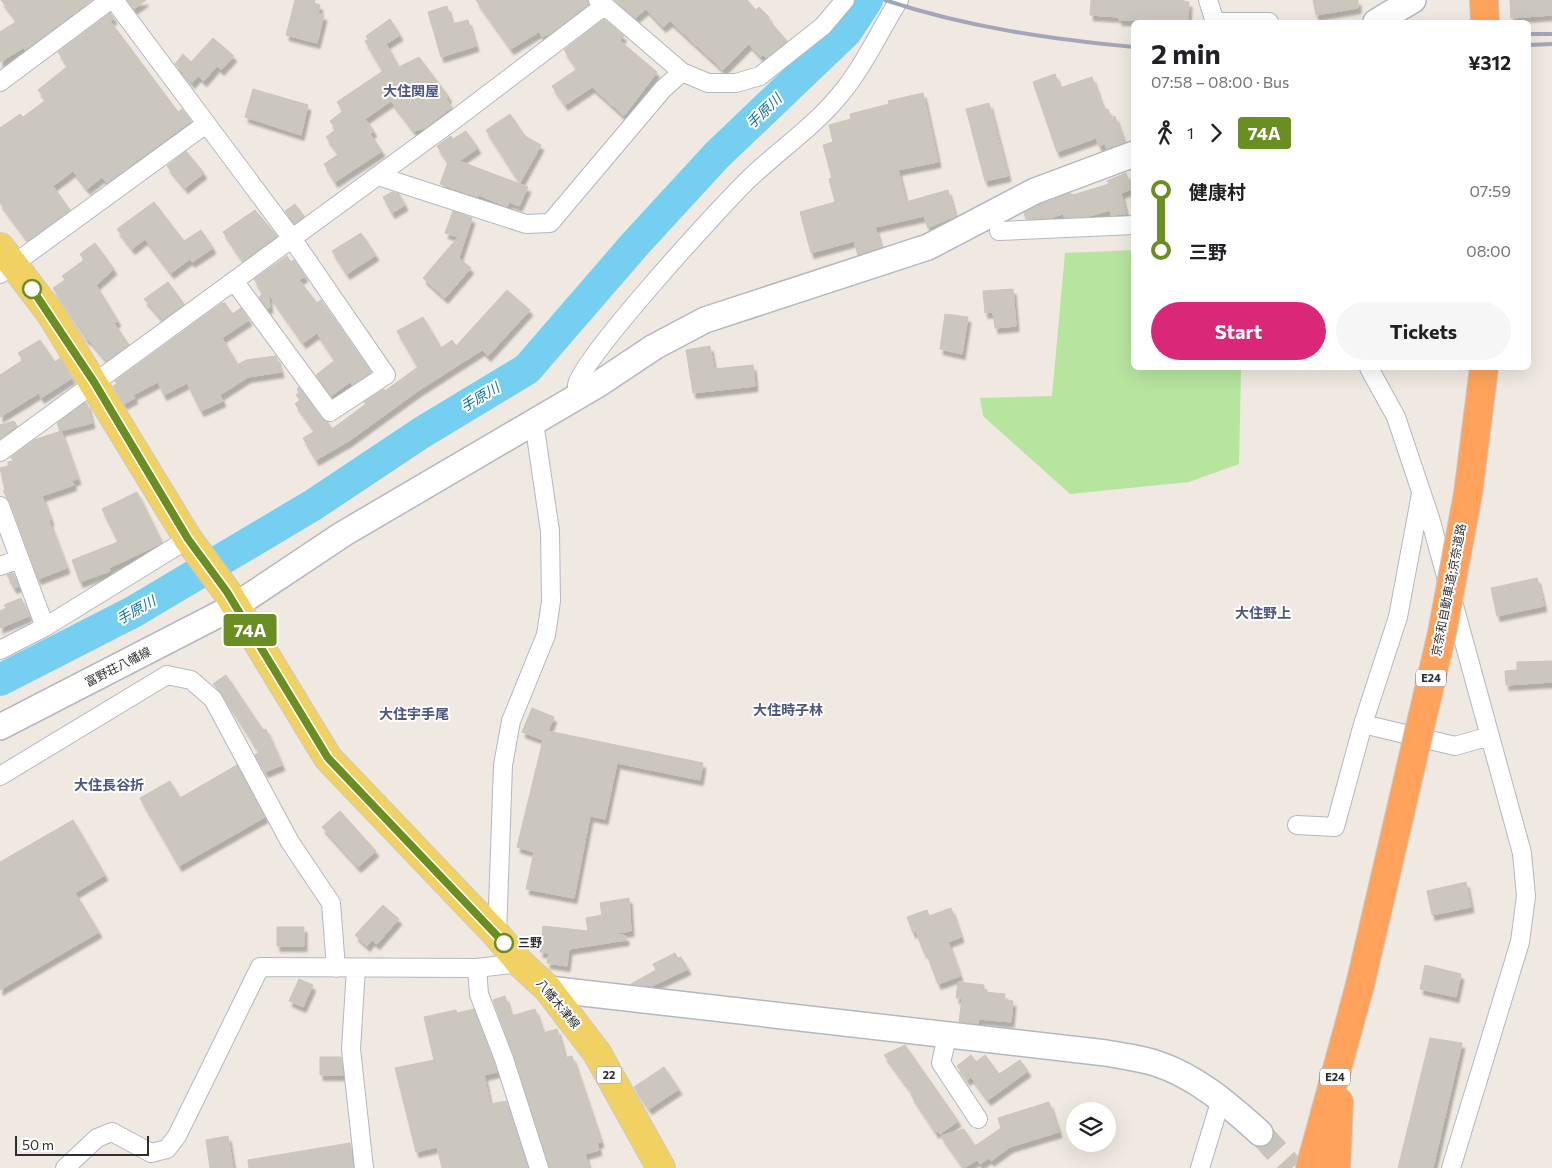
<!DOCTYPE html>
<meta charset="utf-8">
<style>
:root{--surface:#fff;--page:#f6f6f6;--text:#202124;--muted:#757577;--accent:#db2777}
body{margin:0;font-family:Commissioner,"Noto Sans JP",sans-serif;background:var(--page);color:var(--text);height:100vh;display:flex;flex-direction:column;font-size:19px;white-space:nowrap}
*{box-sizing:border-box;margin:0}
p{font-size:16px;color:var(--muted)}
.icon{flex:none;width:28px;height:28px;fill:none;stroke:currentColor;stroke-width:2;stroke-linecap:round;stroke-linejoin:round}
.map{position:relative;flex:1;overflow:hidden}
.side{position:absolute;left:1131px;top:20px;width:400px;height:350px;display:flex;flex-direction:column;background:var(--surface);border-radius:8px;box-shadow:0 5px 20px #0002}
.side>*{flex:none}
.badge{padding:0 10px;border-radius:4px;font-size:18px;line-height:32px}
.fabs{position:absolute;left:1066px;top:1102px;display:grid;gap:10px}
.fabs a{display:grid;place-items:center;width:50px;height:50px;border-radius:50%;background:var(--surface);box-shadow:0 5px 20px #0002;font-size:25px}
.scale{position:absolute;left:15px;bottom:12px;width:134px;box-sizing:border-box;padding-left:5px;border:2px solid #2e2e2e;border-top:0;font-size:14px;line-height:18px;white-space:nowrap;color:#2e2e2e;-webkit-text-stroke:4px #fff;paint-order:stroke}
.map>.badge{position:absolute;translate:-50% -50%;box-shadow:0 0 0 2px #fff}
.legs{display:flex;align-items:center;gap:8px;height:55px;padding:0 20px;font-size:16px}
.legs p{margin-inline-start:auto}
.headline{display:flex;align-items:center;justify-content:space-between;height:85px;padding:0 20px}
h1{font-size:28px;font-weight:700;line-height:38px}
.primary-button{display:flex;gap:10px;margin-top:auto;padding:10px 20px}
.primary-button a{flex:1;height:58px;border-radius:30px;background:var(--accent);color:#fff;font-size:20px;font-weight:700;line-height:58px;text-align:center}
.primary-button a+a{background:var(--page);color:var(--text)}
ul{padding:0 20px;list-style:none}
li{display:flex;align-items:center;gap:18px;height:60px;font-size:19px}
li i{display:grid;place-items:center;width:8px;height:100%;margin:0 6px;background:currentColor}
li i::after{content:'';width:12px;height:12px;margin:-6px;border:4px solid;border-radius:50%;background:var(--surface)}
li p{margin-inline-start:auto}
li:first-child i{background:linear-gradient(#0000 50%,currentColor 0)}
li:last-child i{background:linear-gradient(currentColor 50%,#0000 0)}
.map>svg:first-child{display:block}
.green{fill:#b6e59e}
.lines{fill:none;stroke-linecap:round;stroke-linejoin:round}
.river{stroke:#75cff0;stroke-width:32}
.building{fill:#cbc7bf;stroke:#cbc5ba;filter:url(#shadow)}
.secondary-tunnel{stroke:#c8c4bd;stroke-width:25;stroke-dasharray:25 12;stroke-linecap:butt}
.street-casing{stroke:#b4b7c1;stroke-width:20}
.secondary-casing{stroke:#b4b7c1;stroke-width:28}
.primary-casing{stroke:#c9c9c9;stroke-width:30}
.highway-casing{stroke:#c9c9c9;stroke-width:30}
.street{stroke:#fff;stroke-width:18}
.secondary{stroke:#fff;stroke-width:25}
.primary{stroke:#f2d163;stroke-width:28}
.highway{stroke:#ffa35c;stroke-width:28}
.rail{stroke:#a3a6b8;stroke-width:4}
.highway-bridge-casing{stroke:#c9c9c9;stroke-width:30;stroke-linecap:butt}
.highway-bridge{stroke:#ffa35c;stroke-width:28}
.line-1-casing{stroke:#fff;stroke-width:11}
.line-1{stroke:#6b8e23;stroke-width:8}
.stop-1-dot{fill:#fff;stroke:#6b8e23;stroke-width:2.5}
.labels{text-anchor:middle;stroke-width:4;stroke-linejoin:round;paint-order:stroke}
.shield{fill:#fff;stroke:#6d6d6d;stroke-width:1}
.shield-label{font-size:11px;font-weight:bold;fill:#2e2e2e}
.street-label{font-size:12px;fill:#2e2e2e;stroke:#fff}
.stop-label{font-size:12px;font-weight:bold;fill:#2e2e2e;stroke:#fff;text-anchor:start}
.neighbourhood-label{font-size:14px;font-weight:bold;fill:#4d5680;stroke:#fff}
.water-label{font-size:14px;font-style:italic;fill:#0d6fa3;stroke:#fff}
</style>
<div class="map">
<svg width="1552" height="1168" viewBox="0 0 1552 1168">
<defs>
<filter id="shadow"><feDropShadow dx="3" dy="5.5" stdDeviation="1" flood-color="#0004"/></filter>
</defs>
<rect width="100%" height="100%" fill="#efe9e1"/>
<path class="green" d="M 1134,250 L 1134,368 L 1241,368 L 1239,464 L 1189,482 L 1070,494 L 983,416 L 980,398 L 1052,396 L 1065,253 Z"/>
<g class="lines">
<path class="river" d="M 0,680 L 133,612 L 313,505 L 421,433 L 527,369 L 636,243 L 717,155 L 846,32 L 867,0"/>
</g>
<path class="building" d="M 1,0 L 92,0 L 25,50 L 23,48 L 0,62 L 0,32 L 17,21 Z
M 127,0 L 146,0 L 134,9 Z
M 295,0 L 315,0 L 314,3 L 320,5 L 318,14 L 324,15 L 317,43 L 286,35 Z
M 476,0 L 588,0 L 589,4 L 551,33 L 542,37 L 539,32 L 511,49 Z
M 614,0 L 747,0 L 756,10 L 759,7 L 769,17 L 768,19 L 787,41 L 766,58 L 763,55 L 761,57 L 749,44 L 723,70 L 670,21 L 663,27 L 646,9 L 635,18 Z
M 1091,0 L 1180,0 L 1189,2 L 1188,22 L 1119,20 L 1119,17 L 1090,15 Z
M 1313,0 L 1358,0 L 1358,8 L 1316,15 Z
M 1510,0 L 1552,0 L 1552,15 L 1511,18 Z
M 447,6 L 452,24 L 468,20 L 476,46 L 441,57 L 428,12 Z
M 110,13 L 114,18 L 110,21 L 178,112 L 182,109 L 191,121 L 107,183 L 102,177 L 87,189 L 73,171 L 53,186 L 70,210 L 28,241 L 0,203 L 0,128 L 20,114 L 23,117 L 46,100 L 38,90 L 68,66 L 58,52 Z
M 390,19 L 400,35 L 386,44 L 399,67 L 419,57 L 449,97 L 446,99 L 452,107 L 425,128 L 414,131 L 391,101 L 365,119 L 374,131 L 370,134 L 382,151 L 335,182 L 324,164 L 339,154 L 326,137 L 336,129 L 330,121 L 343,111 L 337,102 L 383,71 L 365,41 L 368,40 L 366,36 Z
M 604,19 L 624,36 L 619,40 L 657,72 L 624,116 L 592,87 L 565,105 L 552,86 L 577,69 L 564,50 Z
M 213,38 L 234,56 L 221,70 L 217,66 L 204,81 L 198,76 L 192,83 L 175,64 L 183,54 L 191,62 Z
M 1055,74 L 1060,88 L 1092,77 L 1104,110 L 1108,109 L 1111,118 L 1115,116 L 1124,142 L 1107,149 L 1105,144 L 1099,146 L 1096,138 L 1057,152 L 1033,82 Z
M 253,89 L 308,105 L 301,135 L 245,117 Z
M 923,93 L 938,162 L 898,170 L 906,202 L 948,190 L 955,216 L 928,228 L 924,216 L 875,227 L 881,247 L 858,255 L 854,241 L 811,253 L 800,212 L 835,202 L 829,179 L 832,178 L 823,145 L 833,142 L 829,125 L 851,119 L 850,114 L 889,104 L 888,101 Z
M 989,103 L 1008,176 L 985,181 L 966,109 Z
M 510,114 L 525,136 L 541,145 L 520,183 L 486,130 Z
M 466,131 L 478,148 L 459,161 L 528,187 L 519,206 L 509,202 L 507,207 L 479,195 L 478,197 L 440,184 L 448,162 L 437,146 L 451,136 L 453,139 Z
M 186,151 L 204,173 L 185,188 L 167,166 Z
M 1126,173 L 1132,189 L 1121,193 L 1126,214 L 1111,215 L 1110,210 L 1086,217 L 1064,217 L 1063,214 L 1051,218 L 1026,219 L 1024,213 L 1041,204 L 1070,193 L 1073,195 L 1109,184 L 1107,181 Z
M 392,192 L 399,194 L 405,205 L 392,213 L 383,197 Z
M 154,202 L 184,241 L 201,230 L 213,248 L 192,262 L 190,259 L 171,273 L 145,239 L 132,249 L 117,229 Z
M 295,204 L 304,216 L 294,224 L 285,211 Z
M 255,210 L 277,236 L 243,261 L 223,232 Z
M 453,211 L 472,218 L 459,258 L 471,268 L 445,298 L 423,278 L 458,237 L 445,233 Z
M 361,233 L 376,255 L 347,274 L 332,251 Z
M 95,243 L 114,269 L 96,285 L 118,321 L 114,323 L 129,345 L 107,361 L 88,339 L 87,340 L 53,288 L 65,280 L 62,276 L 84,260 L 80,254 Z
M 287,256 L 291,262 L 294,260 L 305,276 L 299,280 L 317,303 L 321,300 L 371,372 L 352,385 L 350,382 L 331,396 L 316,375 L 335,360 L 317,333 L 303,343 L 268,293 L 270,307 L 267,309 L 259,297 L 263,294 L 254,279 Z
M 168,282 L 184,304 L 163,320 L 144,299 Z
M 1013,289 L 1016,326 L 995,328 L 993,312 L 985,313 L 983,291 Z
M 507,290 L 530,310 L 488,356 L 482,350 L 418,391 L 349,441 L 316,460 L 303,438 L 315,431 L 295,404 L 300,400 L 296,395 L 299,393 L 297,389 L 299,387 L 321,418 L 328,422 L 332,429 L 366,404 L 364,402 L 384,389 L 385,391 L 418,367 L 397,331 L 423,317 L 441,348 L 452,340 L 456,346 Z
M 222,303 L 225,303 L 232,314 L 241,308 L 249,320 L 222,338 L 235,360 L 232,362 L 236,361 L 237,365 L 246,360 L 276,356 L 281,372 L 248,377 L 220,395 L 223,401 L 201,411 L 187,383 L 164,395 L 158,382 L 133,395 L 135,398 L 124,404 L 113,386 L 117,384 L 115,381 Z
M 945,314 L 968,317 L 962,354 L 940,349 Z
M 40,340 L 55,362 L 60,358 L 72,378 L 41,398 L 39,393 L 0,417 L 0,375 L 23,360 L 18,353 Z
M 710,346 L 714,369 L 753,365 L 755,386 L 693,393 L 686,350 Z
M 84,403 L 87,403 L 92,423 L 60,431 L 57,423 Z
M 14,421 L 17,426 L 0,439 L 0,425 Z
M 61,431 L 78,479 L 72,481 L 74,485 L 42,496 L 51,520 L 49,521 L 67,568 L 38,579 L 10,502 L 3,491 L 5,491 L 0,468 L 8,466 L 8,462 L 13,461 L 11,457 L 34,440 Z
M 137,492 L 162,543 L 109,568 L 110,571 L 80,582 L 72,560 L 118,542 L 102,509 Z
M 13,573 L 19,586 L 14,588 L 7,575 Z
M 1537,578 L 1544,606 L 1497,616 L 1491,588 Z
M 21,598 L 29,616 L 0,628 L 0,611 L 6,608 L 4,605 Z
M 1552,661 L 1552,682 L 1506,685 L 1505,671 L 1517,670 L 1517,662 Z
M 226,675 L 263,730 L 266,729 L 282,765 L 265,772 L 255,755 L 259,752 L 222,694 L 213,684 Z
M 532,708 L 554,717 L 548,731 L 703,763 L 700,780 L 617,763 L 605,819 L 590,816 L 574,898 L 526,889 L 534,852 L 517,847 L 543,740 L 522,732 Z
M 237,765 L 265,817 L 179,866 L 140,798 L 170,781 L 180,798 Z
M 340,811 L 376,851 L 358,867 L 322,827 Z
M 73,820 L 105,875 L 75,893 L 99,932 L 0,990 L 0,862 Z
M 1466,882 L 1471,907 L 1432,915 L 1427,891 Z
M 629,898 L 631,931 L 615,933 L 626,936 L 626,940 L 569,949 L 567,966 L 547,963 L 549,953 L 540,952 L 543,926 L 588,931 L 586,918 L 602,915 L 600,903 Z
M 383,905 L 399,919 L 377,944 L 372,940 L 367,946 L 355,935 Z
M 951,908 L 961,937 L 948,942 L 960,976 L 938,984 L 926,952 L 924,953 L 916,931 L 913,933 L 907,917 L 927,910 L 929,916 Z
M 277,927 L 304,927 L 304,946 L 277,946 Z
M 675,953 L 678,958 L 681,957 L 688,969 L 652,986 L 631,984 L 656,970 L 653,964 Z
M 1425,965 L 1461,974 L 1456,997 L 1420,989 Z
M 299,979 L 313,985 L 303,1007 L 289,1001 Z
M 958,982 L 984,985 L 984,992 L 1005,994 L 1004,1000 L 1013,1001 L 1011,1022 L 979,1019 L 978,1024 L 959,1022 L 962,998 L 956,998 Z
M 505,996 L 511,1016 L 535,1009 L 543,1033 L 557,1029 L 565,1058 L 572,1056 L 601,1142 L 597,1143 L 599,1150 L 585,1154 L 589,1168 L 549,1168 L 514,1056 L 493,1000 Z
M 474,1009 L 497,1072 L 484,1075 L 490,1104 L 506,1101 L 528,1168 L 442,1168 L 437,1147 L 416,1152 L 395,1068 L 434,1060 L 424,1017 L 456,1010 L 457,1013 Z
M 1430,1038 L 1462,1043 L 1433,1168 L 1398,1168 Z
M 905,1045 L 958,1121 L 940,1134 L 938,1131 L 936,1133 L 911,1095 L 913,1094 L 884,1055 Z
M 971,1055 L 976,1062 L 985,1055 L 999,1074 L 1020,1060 L 1028,1071 L 988,1100 L 971,1077 L 967,1080 L 957,1066 Z
M 320,1057 L 341,1057 L 343,1075 L 320,1075 Z
M 664,1067 L 679,1089 L 649,1109 L 634,1087 Z
M 1049,1102 L 1059,1132 L 1010,1147 L 991,1161 L 989,1158 L 980,1164 L 977,1160 L 964,1168 L 941,1136 L 964,1129 L 975,1146 L 1001,1128 L 998,1118 Z
M 228,1136 L 233,1168 L 210,1168 L 206,1140 Z
M 350,1143 L 353,1168 L 249,1168 L 248,1160 Z"/>
<g class="lines">
<path class="secondary-tunnel" d="M 1260,1133 L 1292,1168"/>
<g class="street-casing">
<path id="street" d="M 114,0 L 291,237 L 386,375 L 330,412 L 234,281
M 598,0 L 682,72 L 708,83 L 736,83 L 760,76 L 823,26 L 845,0
M 1208,0 L 1215,22 L 1269,22
M 0,82 L 110,0
M 378,176 L 526,224 L 550,223 L 663,89 L 682,72
M 999,231 L 1134,225
M 0,274 L 206,124
M 1369,368 L 1396,417 L 1430,518 L 1522,853 L 1526,896 L 1520,942 L 1451,1168
M 579,396 C 579,393 577,388 577,385 C 581,359 726,200 752,176 C 781,149 813,127 839,96 C 863,68 879,32 899,0
M 0,452 L 458,117 L 604,6
M 0,506 L 45,627
M 0,566 L 20,559
M 0,650 L 45,627 L 188,539
M 1363,724 L 1455,746 L 1490,736
M 0,776 L 167,675 L 191,680 L 213,699 L 290,842 L 331,903 L 336,968
M 1297,825 L 1335,827 L 1363,724 L 1398,617 L 1421,494
M 497,935 L 503,765 L 511,721 L 546,635 L 551,601 L 550,531 L 534,422
M 356,968 L 351,1049 L 364,1168
M 477,968 L 479,994 L 504,1059 L 539,1168
M 947,1036 L 941,1063 L 978,1119
M 65,1168 L 97,1138 L 112,1132 L 151,1153 L 167,1149 L 177,1136 L 260,967 L 477,968 L 520,963
M 1200,1168 L 1221,1099"/>
</g>
<g class="secondary-casing">
<path id="secondary" d="M 1376,22 L 1413,0
M 0,727 L 235,606 L 343,534 L 597,385 L 654,347 L 705,320 L 928,247 L 1035,191 L 1134,154
M 548,989 L 1106,1053 C 1122,1056 1140,1058 1155,1063 C 1196,1076 1229,1105 1260,1133"/>
</g>
<g class="primary-casing">
<path id="primary" d="M 0,247 L 51,314 L 188,539 L 227,592 L 328,758 L 497,935 L 520,963 L 548,989 L 597,1053 L 661,1168"/>
</g>
<g class="highway-casing">
<path id="highway" d="M 1484,0 L 1485,22
M 1310,1168 L 1360,985
M 1336,1168 L 1339,1102"/>
</g>
<use href="#street" class="street"/>
<use href="#secondary" class="secondary"/>
<use href="#primary" class="primary"/>
<use href="#highway" class="highway"/>
<path class="rail" d="M 885,0 C 966,27 1049,39 1134,47
M 1529,34 L 1552,34
M 1529,45 L 1552,44"/>
<g class="highway-bridge-casing">
<path id="highway-bridge" d="M 1360,985 L 1442,633 L 1468,494 L 1484,368"/>
</g>
<use href="#highway-bridge" class="highway-bridge"/>
</g>
<g class="lines">
<g class="line-1-casing">
<path id="line-1" d="M 32,289 L 94,382 L 188,539 L 227,592 L 328,758 L 504,943"/>
</g>
<use href="#line-1" class="line-1"/>
</g>
<g class="stop-1-dot">
<circle cx="32" cy="289" r="9"/>
<circle cx="504" cy="943" r="9"/>
</g>
<g class="labels">
<g class="shield">
<rect x="1416" y="669.5" width="30" height="17" rx="4"/>
<rect x="596.5" y="1066.5" width="25" height="17" rx="4"/>
<rect x="1320" y="1068.5" width="30" height="17" rx="4"/>
</g>
<g class="shield-label">
<text x="1431" y="682">E24</text>
<text x="609" y="1079">22</text>
<text x="1335" y="1081">E24</text>
</g>
<g class="street-label">
<text transform="translate(1449 590) rotate(-79)" y="4">京奈和自動車道;京奈道路</text>
<text transform="translate(118 667) rotate(-27)" y="4">富野荘八幡線</text>
<text transform="translate(558 1004) rotate(50)" y="4">八幡木津線</text>
</g>
<g class="stop-label">
<text x="518" y="947">三野</text>
</g>
<g class="neighbourhood-label">
<text x="411" y="96">大住関屋</text>
<text x="1263" y="618">大住野上</text>
<text x="788" y="715">大住時子林</text>
<text x="414" y="719">大住宇手尾</text>
<text x="109" y="790">大住長谷折</text>
</g>
<g class="water-label">
<text transform="translate(764 111) rotate(-44)" y="5">手原川</text>
<text transform="translate(480 397) rotate(-31)" y="5">手原川</text>
<text transform="translate(136 610) rotate(-29)" y="5">手原川</text>
</g>
</g>
</svg>
<div class="fabs">
<a><svg class="icon" aria-label="layers" viewBox="0 0 24 24"><path d="M12 4l9 5-9 5-9-5zM3 14l9 5 9-5"/></svg></a>
</div>
<div class="scale">50 m</div>
<b class="badge" style="left:250px;top:630px;background:#6b8e23;color:#fff">74A</b>
<section class="side">
<div class="headline"><div><h1>2 min</h1><p>07:58 – 08:00 · Bus</p></div><b>¥312</b></div>
<div class="legs"><svg class="icon" aria-label="walk" viewBox="0 0 24 24"><circle cx="13" cy="4" r="2"/><path d="M13 8l-2 6 4 7M11 14l-3 7M7 12l3-4h3l4 4"/></svg>1<svg class="icon" aria-label="forward" viewBox="0 0 24 24"><path d="M9 5l7 7-7 7"/></svg><b class="badge" style="background:#6b8e23;color:#fff">74A</b></div>
<ul>
<li><i style="color:#6b8e23"></i><b>健康村</b><p>07:59</p></li>
<li><i style="color:#6b8e23"></i><b>三野</b><p>08:00</p></li>
</ul>
<div class="primary-button"><a>Start</a><a>Tickets</a></div>
</section>
</div>
